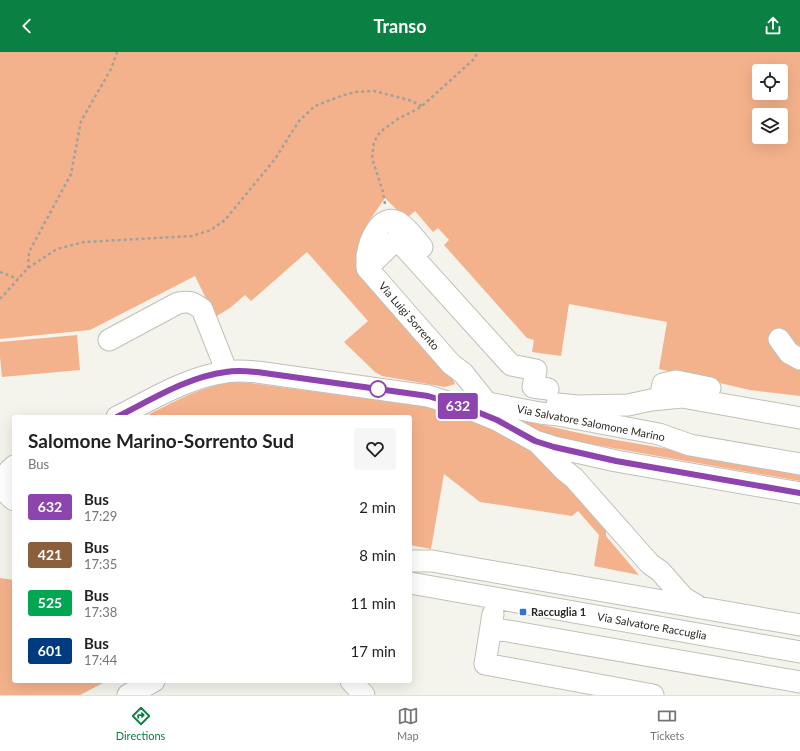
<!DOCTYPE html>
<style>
:root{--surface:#fff;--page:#f6f6f6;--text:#222;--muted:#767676;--line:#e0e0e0;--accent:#0b8043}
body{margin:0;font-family:Lato,sans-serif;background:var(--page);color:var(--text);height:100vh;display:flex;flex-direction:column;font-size:15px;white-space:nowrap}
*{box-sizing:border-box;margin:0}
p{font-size:13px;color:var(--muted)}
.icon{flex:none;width:22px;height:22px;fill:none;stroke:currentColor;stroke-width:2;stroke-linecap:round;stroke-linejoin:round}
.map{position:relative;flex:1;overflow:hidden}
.details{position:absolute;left:12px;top:363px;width:400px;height:268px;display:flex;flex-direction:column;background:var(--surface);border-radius:4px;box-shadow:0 4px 16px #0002}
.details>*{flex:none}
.badge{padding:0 8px;border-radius:3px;font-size:14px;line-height:26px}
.controls{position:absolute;left:752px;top:12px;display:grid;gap:8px}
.controls a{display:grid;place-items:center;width:36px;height:36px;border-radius:4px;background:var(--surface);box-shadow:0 4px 16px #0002;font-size:20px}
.map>.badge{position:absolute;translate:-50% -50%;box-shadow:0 0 0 2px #fff}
.round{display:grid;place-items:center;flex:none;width:42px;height:42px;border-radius:4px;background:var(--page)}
.headline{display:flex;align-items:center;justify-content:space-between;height:68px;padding:0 16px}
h1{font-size:19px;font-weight:700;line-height:30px}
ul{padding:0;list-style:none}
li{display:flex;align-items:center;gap:12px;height:48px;padding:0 16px}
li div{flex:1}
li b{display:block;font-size:15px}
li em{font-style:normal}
li .badge{min-width:44px;font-weight:700;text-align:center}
header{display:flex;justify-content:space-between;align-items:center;height:52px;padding:0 16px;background:var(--accent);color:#fff;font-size:18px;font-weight:700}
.tabs{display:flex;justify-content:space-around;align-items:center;height:56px;border-top:1px solid var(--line);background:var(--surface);font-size:11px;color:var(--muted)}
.tabs a{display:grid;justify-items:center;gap:2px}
.tabs .on{color:var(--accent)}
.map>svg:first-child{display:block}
.green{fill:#f4b28c;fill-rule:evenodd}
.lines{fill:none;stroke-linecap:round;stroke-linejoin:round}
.minor-casing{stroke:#bfc0b9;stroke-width:23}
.path{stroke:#a1a19c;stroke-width:2.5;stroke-dasharray:3 3;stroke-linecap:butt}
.minor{stroke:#fff;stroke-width:21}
.line-casing{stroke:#fff;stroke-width:9}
.line{stroke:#8e44ad;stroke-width:6}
.stop-dot{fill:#fff;stroke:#8e44ad;stroke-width:2}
.poi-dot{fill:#3171df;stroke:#fffffe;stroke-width:1.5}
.labels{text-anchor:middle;stroke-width:3;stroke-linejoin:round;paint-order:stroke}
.street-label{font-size:11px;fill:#282826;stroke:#fffffe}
.poi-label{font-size:11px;font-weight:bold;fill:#282826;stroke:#fffffe;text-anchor:start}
</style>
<header><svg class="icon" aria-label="back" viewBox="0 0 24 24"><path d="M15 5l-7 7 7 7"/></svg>Transo<svg class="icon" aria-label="share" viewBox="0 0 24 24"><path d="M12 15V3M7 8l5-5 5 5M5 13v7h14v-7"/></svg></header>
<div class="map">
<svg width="800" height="643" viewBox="0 0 800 643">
<rect width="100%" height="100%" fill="#f4f4ed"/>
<path class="green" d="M 0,0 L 800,0 L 800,344 L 750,338 L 659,317 L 667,270 L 569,252 L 561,304 L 532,300 L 534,288 L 527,286 L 444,193 L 449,188 L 438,176 L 433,180 L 415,159 L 406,167 L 385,146 L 369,169 L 362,188 L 452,325 L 455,332 L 445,335 L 382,324 L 375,320 L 344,290 L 368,269 L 307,200 L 251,249 L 245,243 L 230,256 L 215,265 L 195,224 L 90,278 L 0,287 ZM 759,19 L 781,19 L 781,41 L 759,41 ZM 759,63 L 781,63 L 781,85 L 759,85 Z
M 77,283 L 80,318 L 2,325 L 0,305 L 0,290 Z
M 235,330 L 251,331 L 443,357 L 509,383 L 539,404 L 606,475 L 606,484 L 639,523 L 594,514 L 599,483 L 578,459 L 572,464 L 480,450 L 444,422 L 431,497 L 410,493 L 410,365 L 144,365 C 174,350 202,333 235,330 Z
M 525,369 L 593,384 L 674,398 L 752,414 L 800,423 L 800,429 L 545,384 L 523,371 Z
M 0,526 L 14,528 L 14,629 L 107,629 L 80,643 L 0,643 Z"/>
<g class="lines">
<g class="minor-casing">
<path id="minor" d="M 367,216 L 397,187 L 511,313 L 536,318 L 533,335 L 548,337
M 367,216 C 367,212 367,208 367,204 C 369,190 380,161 398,170 C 407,175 415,187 422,195
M 367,216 L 451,312 L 463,321 L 487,351
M 779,287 L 789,301 L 800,307
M 109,288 L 178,251 C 190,249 192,250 202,257 L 227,320
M 660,347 L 663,332 L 676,329 L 710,336
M 472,348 L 540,361 L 558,363 L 659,382 L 690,393 L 800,412
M 557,352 L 578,354 L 628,353 L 651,348 L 682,345 L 800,366
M 117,365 C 151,348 187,325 226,320 C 236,318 246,319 257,320 L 428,344 L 470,357 L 497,368 L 535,389 L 554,395 L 616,409 L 800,441
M 537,390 L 564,418 L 574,426 L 650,512 L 660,519 L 684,546 L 696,553
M 14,414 C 2,424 0,438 14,448
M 410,509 L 432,509 L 800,573
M 410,531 L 800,600
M 493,562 L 485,612 L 653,643
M 491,576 L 800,630
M 351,629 L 364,643
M 128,643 L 154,629"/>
</g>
<path class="path" d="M 385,152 L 383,140 L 372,106 L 374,90 L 380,80 L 399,66 L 412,60 L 422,54 L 474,7 L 478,0
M 28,216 L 29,200 L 71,122 L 81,69 L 111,17 L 117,0
M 0,220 L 18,227
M 0,247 L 28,216 L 57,197 L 84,190 L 192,184 L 211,178 L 225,168 L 275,107 L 299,69 L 315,54 L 341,44 L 355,40 L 374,39 L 409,48 L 422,54"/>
<use href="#minor" class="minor"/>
</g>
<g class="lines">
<g class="line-casing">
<path id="line" d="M 117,365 C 151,348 187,325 226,320 C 236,318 246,319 257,320 L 428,344 L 470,357 L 497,368 L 535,389 L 554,395 L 616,409 L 800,441"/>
</g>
<use href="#line" class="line"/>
</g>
<circle class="stop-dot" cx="378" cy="337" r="8"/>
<rect class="poi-dot" x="519" y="556" width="8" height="8" rx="2"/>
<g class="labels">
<g class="street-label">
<text transform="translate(409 264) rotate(49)" y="4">Via Luigi Sorrento</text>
<text transform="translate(591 371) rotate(11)" y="4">Via Salvatore Salomone Marino</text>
<text transform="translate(652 574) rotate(10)" y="4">Via Salvatore Raccuglia</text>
</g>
<g class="poi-label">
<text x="531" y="564">Raccuglia 1</text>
</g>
</g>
</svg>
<div class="controls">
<a><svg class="icon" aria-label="locate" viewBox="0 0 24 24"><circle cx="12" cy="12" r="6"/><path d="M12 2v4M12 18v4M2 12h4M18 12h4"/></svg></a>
<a><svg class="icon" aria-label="layers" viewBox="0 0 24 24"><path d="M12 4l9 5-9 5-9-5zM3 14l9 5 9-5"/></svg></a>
</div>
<b class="badge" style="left:458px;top:354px;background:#8e44ad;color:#fff">632</b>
<section class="details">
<div class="headline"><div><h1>Salomone Marino-Sorrento Sud</h1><p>Bus</p></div><a class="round"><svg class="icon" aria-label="heart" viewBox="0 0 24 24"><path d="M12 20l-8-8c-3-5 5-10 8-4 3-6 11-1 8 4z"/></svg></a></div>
<ul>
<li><span class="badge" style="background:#8e44ad;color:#fff">632</span><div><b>Bus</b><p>17:29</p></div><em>2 min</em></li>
<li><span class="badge" style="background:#8b5e3c;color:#fff">421</span><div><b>Bus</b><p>17:35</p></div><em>8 min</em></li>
<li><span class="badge" style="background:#00a651;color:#fff">525</span><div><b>Bus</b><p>17:38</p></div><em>11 min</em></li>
<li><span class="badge" style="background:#003b80;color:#fff">601</span><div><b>Bus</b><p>17:44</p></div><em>17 min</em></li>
</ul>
</section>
</div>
<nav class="tabs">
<a class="on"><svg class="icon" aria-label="directions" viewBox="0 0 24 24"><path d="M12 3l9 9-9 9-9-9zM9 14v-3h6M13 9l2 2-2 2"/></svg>Directions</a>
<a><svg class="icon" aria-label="map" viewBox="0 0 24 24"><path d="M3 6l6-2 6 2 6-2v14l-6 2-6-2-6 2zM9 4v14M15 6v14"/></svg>Map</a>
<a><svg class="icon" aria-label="tickets" viewBox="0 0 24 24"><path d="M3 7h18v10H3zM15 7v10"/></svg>Tickets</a>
</nav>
